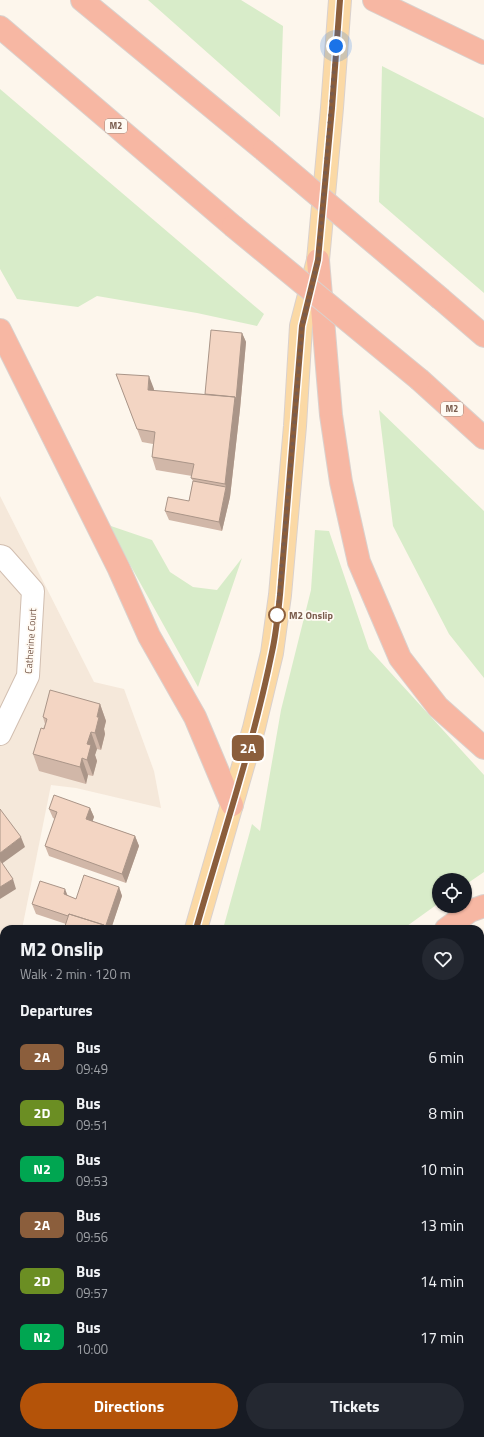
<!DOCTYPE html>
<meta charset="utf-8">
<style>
:root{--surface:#171b24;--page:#242831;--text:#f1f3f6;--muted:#9ea1a6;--accent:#b45309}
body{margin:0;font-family:"Titillium Web",sans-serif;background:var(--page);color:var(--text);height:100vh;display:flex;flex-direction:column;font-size:15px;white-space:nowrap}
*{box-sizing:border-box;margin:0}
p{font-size:13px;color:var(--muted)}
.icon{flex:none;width:22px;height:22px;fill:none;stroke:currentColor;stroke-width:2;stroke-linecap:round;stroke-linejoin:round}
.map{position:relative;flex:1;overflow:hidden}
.details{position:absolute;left:0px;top:925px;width:484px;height:512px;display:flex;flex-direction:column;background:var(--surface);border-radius:12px 12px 0 0;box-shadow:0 1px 3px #0004}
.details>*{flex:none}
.badge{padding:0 8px;border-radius:6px;font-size:14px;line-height:26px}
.fabs{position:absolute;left:432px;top:873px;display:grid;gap:8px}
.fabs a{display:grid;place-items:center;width:40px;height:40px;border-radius:50%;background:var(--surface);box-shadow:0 1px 3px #0004;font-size:20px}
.you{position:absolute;width:20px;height:20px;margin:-10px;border:3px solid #fff;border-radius:50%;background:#1a73e8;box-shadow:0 0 0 6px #1a73e833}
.map>.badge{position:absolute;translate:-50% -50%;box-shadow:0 0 0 2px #fff}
h2{padding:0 20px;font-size:15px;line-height:36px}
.round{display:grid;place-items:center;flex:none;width:42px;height:42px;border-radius:21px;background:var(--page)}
.summary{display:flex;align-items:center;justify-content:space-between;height:68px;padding:0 20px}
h1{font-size:19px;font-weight:700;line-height:30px}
.primary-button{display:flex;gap:8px;margin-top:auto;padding:8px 20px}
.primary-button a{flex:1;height:46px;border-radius:24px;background:var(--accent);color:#fff;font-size:16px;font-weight:700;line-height:46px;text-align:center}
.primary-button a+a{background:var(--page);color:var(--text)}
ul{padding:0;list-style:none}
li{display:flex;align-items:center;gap:12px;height:56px;padding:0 20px}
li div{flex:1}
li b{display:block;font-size:15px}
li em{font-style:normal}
li .badge{min-width:44px;font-weight:700;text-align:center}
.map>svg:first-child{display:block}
.residential{fill:#f5e8da}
.green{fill:#d8ecc9}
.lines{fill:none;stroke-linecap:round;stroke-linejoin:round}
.minor-casing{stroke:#d1beb0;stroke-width:24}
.major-casing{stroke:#dad1cd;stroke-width:24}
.highway-casing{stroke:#dad1cd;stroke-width:24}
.minor{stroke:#fff;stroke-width:22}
.major{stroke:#fbd9a5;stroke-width:22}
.highway{stroke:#f7b7a3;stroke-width:22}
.highway-bridge-casing{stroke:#dad1cd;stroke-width:24;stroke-linecap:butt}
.highway-bridge{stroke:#f7b7a3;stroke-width:22}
.wall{fill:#d1b7a8}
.shaded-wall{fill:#aa9588}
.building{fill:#f3d5c3;stroke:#aa9588}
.line-casing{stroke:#fff;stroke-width:9}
.line{stroke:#8b5e3c;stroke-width:6}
.walk{stroke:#7a5c4d;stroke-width:4;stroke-dasharray:0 7.2}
.stop-dot{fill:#fff;stroke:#8b5e3c;stroke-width:2}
.labels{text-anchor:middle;stroke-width:3.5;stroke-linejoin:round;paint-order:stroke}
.shield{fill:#fffaf3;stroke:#a28b7f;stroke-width:1}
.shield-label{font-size:9px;font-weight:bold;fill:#7a5c4d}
.stop-label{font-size:10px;font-weight:bold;fill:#7a5c4d;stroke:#fffaf3;text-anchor:start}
.street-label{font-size:10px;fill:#7a5c4d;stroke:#fffaf3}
</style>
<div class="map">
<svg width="484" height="1437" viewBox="0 0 484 1437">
<rect width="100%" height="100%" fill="#fdf6ec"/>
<path class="residential" d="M 0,496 L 94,682 L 124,689 L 154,771 L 161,808 L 76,788 L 51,785 L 22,929 L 4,929 L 4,1094 L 0,1088 Z
M 0,1400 L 4,1433 L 89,1433 L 89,1437 L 0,1437 Z"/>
<path class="green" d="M 148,0 L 241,0 L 283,26 L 280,117 Z
M 382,66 L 484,118 L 484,293 L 379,202 Z
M 0,89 L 264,314 L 257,326 L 197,313 L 97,296 L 78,307 L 17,299 L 0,269 Z
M 379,410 L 484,511 L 484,678 L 449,634 L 393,526 Z
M 108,525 L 152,540 L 170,572 L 193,587 L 217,590 L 242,558 L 198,687 Z
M 315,530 L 329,531 L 369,649 L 484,775 L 484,872 L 465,885 L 465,880 L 439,880 L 439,903 L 407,926 L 404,929 L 223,929 L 252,824 L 260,831 L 281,710 L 311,590 Z
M 484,951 L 484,1437 L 413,1437 L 413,1433 L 480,1433 L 480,953 Z
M 147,1433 L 366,1433 L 366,1437 L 147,1437 Z"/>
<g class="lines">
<g class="minor-casing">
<path id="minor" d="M 0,556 L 3,557 L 33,591 L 28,676 L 0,734
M 0,1142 L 4,1151
M 0,1319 L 0,1316 L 4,1315
M 0,1359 L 4,1360"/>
</g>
<g class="major-casing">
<path id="major" d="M 196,929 L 254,728 L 272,653 L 275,631 L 280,595 L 295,426 L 301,326 L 318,260 L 332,108 L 340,0
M 107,1433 L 107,1437"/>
</g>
<g class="highway-casing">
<path id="highway" d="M 82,0 L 264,150
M 374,0 L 484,53
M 0,27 L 233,226
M 318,260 L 331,415 L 341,482 L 359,562 L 400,658 L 438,707 L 484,748
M 441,299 L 484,336
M 0,330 L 119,569 L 149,636 L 195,717 L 232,805
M 420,380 L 484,438
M 446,929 L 470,911 L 484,906
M 377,1433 L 377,1437"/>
</g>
<use href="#minor" class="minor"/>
<use href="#major" class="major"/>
<use href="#highway" class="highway"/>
<g class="highway-bridge-casing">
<path id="highway-bridge" d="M 264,150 L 441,299
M 233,226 L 420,380"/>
</g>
<use href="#highway-bridge" class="highway-bridge"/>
</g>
<path class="wall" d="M 242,333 L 246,342 L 240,409 L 230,497 L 222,531 L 169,520 L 165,511 L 189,501 L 193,481 L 191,478 L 192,476 L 156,470 L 152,457 L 153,444 L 142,442 L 121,387 L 154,389 L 154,391 L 205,394 Z
M 100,704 L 106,721 L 104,729 L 105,734 L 101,750 L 97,749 L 95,755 L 97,761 L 93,776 L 88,775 L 86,784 L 39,771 L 33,754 L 45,724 L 43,717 Z
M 90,808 L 94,817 L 92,821 L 135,836 L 139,846 L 126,883 L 49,856 L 45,846 L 55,819 L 53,818 L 49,809 Z
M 119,887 L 122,896 L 111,929 L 64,929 L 66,924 L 36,914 L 32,904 L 67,895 L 76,899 Z
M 0,998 L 4,1004 L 4,1067 L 0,1061 Z"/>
<path class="shaded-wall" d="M 242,333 L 246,342 L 240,409 L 230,497 L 222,531 L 219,522 L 226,487 L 225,484 Z
M 149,376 L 154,389 L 152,403 L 148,390 Z
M 100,704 L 106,721 L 104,729 L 105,734 L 101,750 L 95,733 L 97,717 Z
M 91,732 L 97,749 L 95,755 L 97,761 L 93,776 L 87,760 L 87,744 Z
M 82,758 L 88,775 L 86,784 L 80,767 Z
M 90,808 L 94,817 L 90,829 L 86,819 Z
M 135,836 L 139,846 L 126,883 L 122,874 Z
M 21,837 L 25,847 L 0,865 L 0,853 Z
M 13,879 L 16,889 L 0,899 L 0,887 Z
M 119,887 L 122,896 L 111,929 L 105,929 L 105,928 Z
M 65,889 L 69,899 L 64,894 Z
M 4,1058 L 4,1065 L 2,1059 Z
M 2,1276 L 4,1280 L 4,1289 L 0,1296 L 0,1280 Z
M 31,1433 L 37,1433 L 37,1437 L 30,1437 Z"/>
<path class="building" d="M 211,330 L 242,333 L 236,400 L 235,397 L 205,394 Z
M 116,374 L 149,376 L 148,390 L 235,397 L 225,484 L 191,478 L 194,464 L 152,457 L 155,432 L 137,429 Z
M 193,481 L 226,487 L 219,522 L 165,511 L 168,497 L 189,501 Z
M 50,690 L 100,704 L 97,717 L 99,717 L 95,733 L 91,732 L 87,744 L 91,745 L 87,760 L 82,758 L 80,767 L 33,754 L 41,728 L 44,729 L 47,719 L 43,717 Z
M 54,795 L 90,808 L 86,819 L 135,836 L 122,874 L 45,846 L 57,812 L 49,809 Z
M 0,809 L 21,837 L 0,853 Z
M 0,860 L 13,879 L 0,887 Z
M 84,875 L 119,887 L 105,928 L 104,925 L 69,914 L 68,916 L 32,904 L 40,881 L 65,889 L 64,894 L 76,899 Z
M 69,914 L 104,925 L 102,929 L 64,929 Z
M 0,998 L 4,1004 L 4,1058 L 2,1059 L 0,1057 Z
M 0,1271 L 2,1276 L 0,1280 Z
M 0,1389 L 4,1390 L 4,1433 L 31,1433 L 30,1437 L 0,1437 Z"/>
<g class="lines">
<g class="line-casing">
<path id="line" d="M 196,929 C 222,837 253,746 272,652 C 276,634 278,614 280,595 L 302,326 L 318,260 L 332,108 L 340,0"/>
</g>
<use href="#line" class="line"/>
<path class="walk" d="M 277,615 L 277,619 L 294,426 L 302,326 L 318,260 L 336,46"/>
</g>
<circle class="stop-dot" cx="277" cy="615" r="8"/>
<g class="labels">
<g class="shield">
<rect x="105" y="119" width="22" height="14" rx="3"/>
<rect x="441" y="402" width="22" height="14" rx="3"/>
</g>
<g class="shield-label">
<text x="116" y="129">M2</text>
<text x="452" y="412">M2</text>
</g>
<g class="stop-label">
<text x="289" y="619">M2 Onslip</text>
</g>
<g class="street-label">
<text transform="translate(30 641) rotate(-86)" y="4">Catherine Court</text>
</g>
</g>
</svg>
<div class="fabs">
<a><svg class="icon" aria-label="locate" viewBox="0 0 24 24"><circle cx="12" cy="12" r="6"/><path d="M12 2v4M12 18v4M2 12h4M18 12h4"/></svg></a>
</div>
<div class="you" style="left:336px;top:46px"></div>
<b class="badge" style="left:248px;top:748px;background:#8b5e3c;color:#fff">2A</b>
<section class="details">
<div class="summary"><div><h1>M2 Onslip</h1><p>Walk · 2 min · 120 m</p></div><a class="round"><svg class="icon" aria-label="heart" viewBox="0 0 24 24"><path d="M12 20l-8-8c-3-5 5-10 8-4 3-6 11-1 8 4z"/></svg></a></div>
<h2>Departures</h2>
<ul>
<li><span class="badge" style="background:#8b5e3c;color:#fff">2A</span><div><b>Bus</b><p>09:49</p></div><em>6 min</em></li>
<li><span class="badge" style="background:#6b8e23;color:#fff">2D</span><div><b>Bus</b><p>09:51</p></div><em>8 min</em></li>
<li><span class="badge" style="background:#00a651;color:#fff">N2</span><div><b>Bus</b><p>09:53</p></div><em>10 min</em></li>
<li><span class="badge" style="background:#8b5e3c;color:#fff">2A</span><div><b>Bus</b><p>09:56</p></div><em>13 min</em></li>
<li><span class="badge" style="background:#6b8e23;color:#fff">2D</span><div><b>Bus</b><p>09:57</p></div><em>14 min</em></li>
<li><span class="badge" style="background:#00a651;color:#fff">N2</span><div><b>Bus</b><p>10:00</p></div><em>17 min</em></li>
</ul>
<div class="primary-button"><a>Directions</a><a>Tickets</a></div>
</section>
</div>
